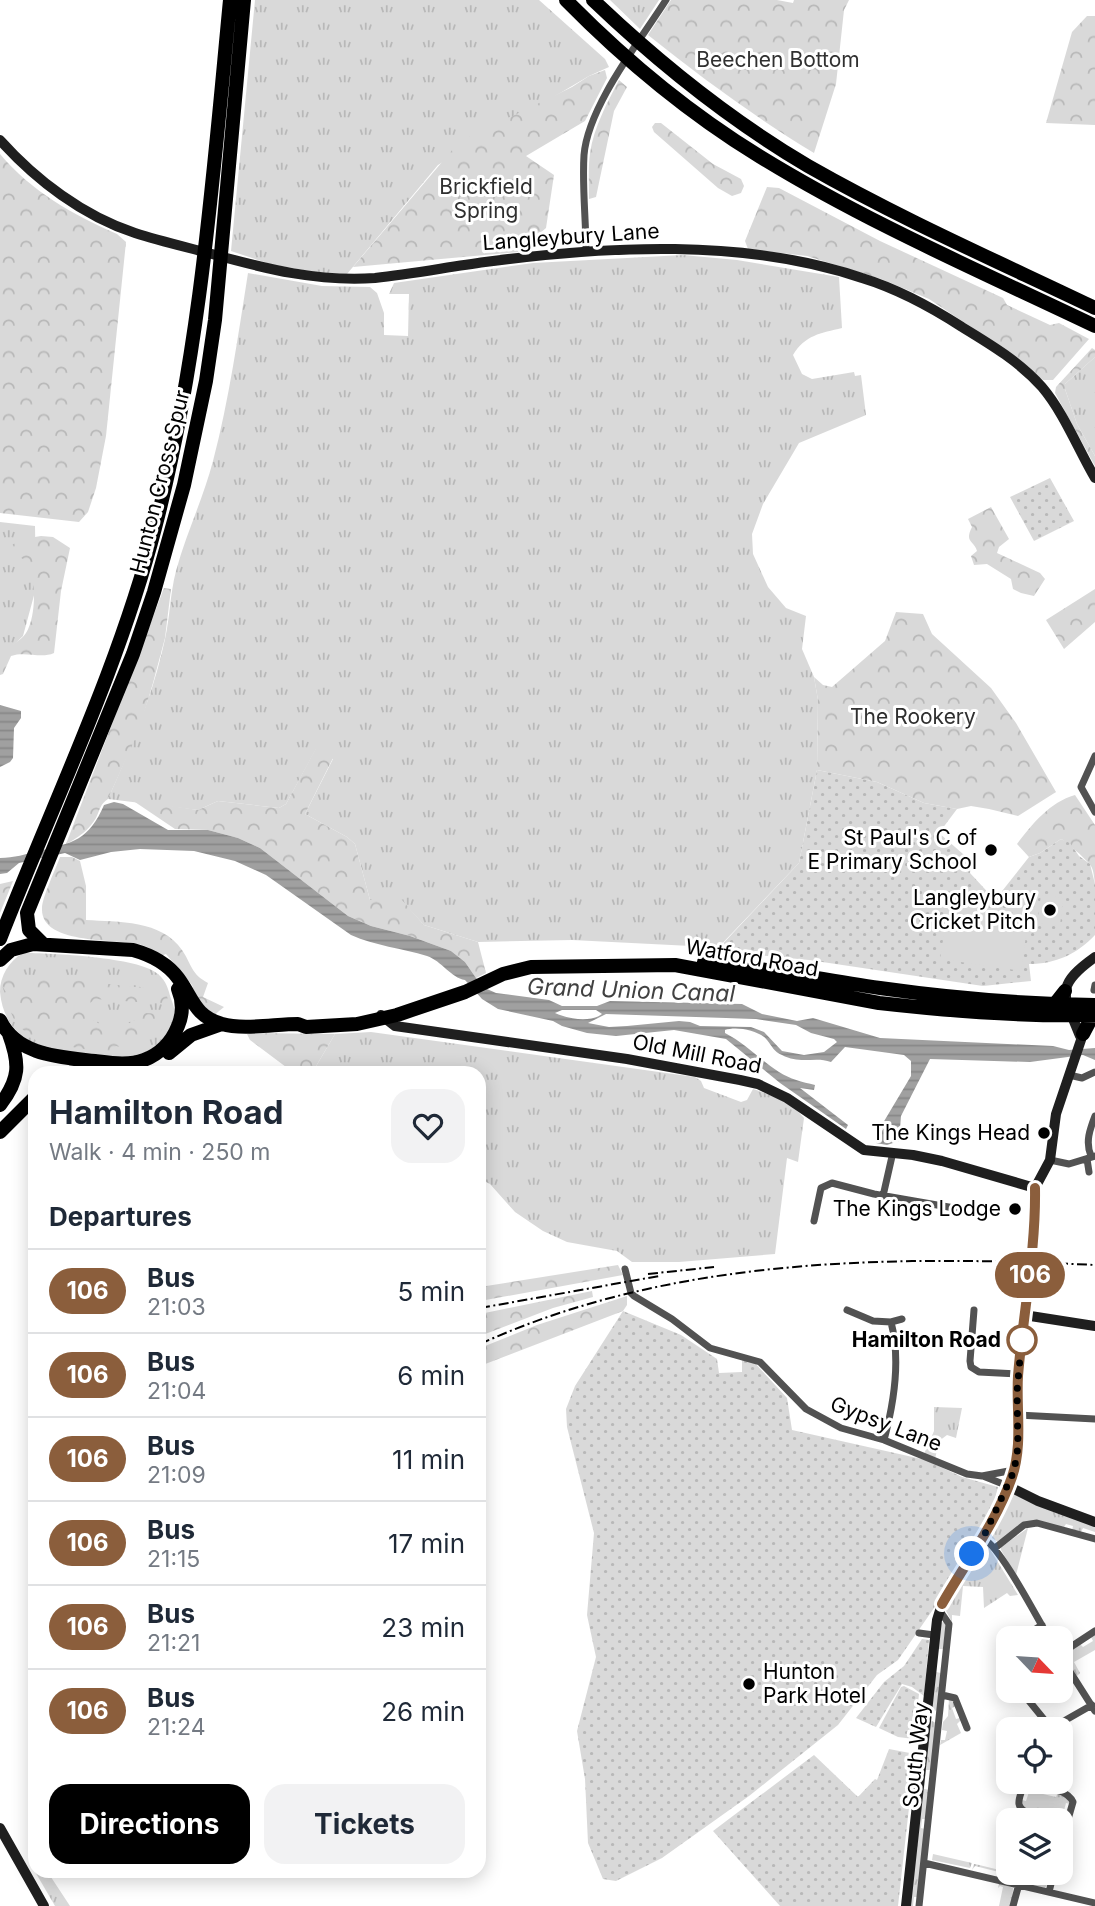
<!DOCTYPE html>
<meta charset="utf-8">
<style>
:root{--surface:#fff;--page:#f2f2f3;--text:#1f2937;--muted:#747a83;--line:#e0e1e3;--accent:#000}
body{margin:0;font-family:Inter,sans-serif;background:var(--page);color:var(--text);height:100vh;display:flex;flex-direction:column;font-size:26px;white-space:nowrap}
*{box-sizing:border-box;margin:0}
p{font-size:23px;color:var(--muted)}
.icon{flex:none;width:38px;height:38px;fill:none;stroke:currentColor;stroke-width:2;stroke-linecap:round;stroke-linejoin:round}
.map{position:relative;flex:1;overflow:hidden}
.side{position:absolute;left:28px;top:1066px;width:458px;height:812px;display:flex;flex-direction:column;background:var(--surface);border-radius:21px;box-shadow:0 4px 18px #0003}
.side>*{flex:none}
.badge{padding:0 14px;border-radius:23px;font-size:24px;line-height:46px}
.needle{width:46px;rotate:115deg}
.tools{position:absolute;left:996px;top:1626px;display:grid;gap:14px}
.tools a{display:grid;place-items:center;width:77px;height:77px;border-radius:14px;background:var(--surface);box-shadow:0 4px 18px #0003;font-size:35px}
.you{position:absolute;width:35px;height:35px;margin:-18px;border:5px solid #fff;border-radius:50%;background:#1a73e8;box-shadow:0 0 0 10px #1a73e833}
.map>.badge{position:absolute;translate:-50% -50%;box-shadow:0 0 0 4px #fff}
h2{padding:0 21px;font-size:26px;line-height:63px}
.round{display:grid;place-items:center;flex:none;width:74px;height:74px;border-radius:21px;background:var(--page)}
.overview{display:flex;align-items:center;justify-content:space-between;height:119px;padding:0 21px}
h1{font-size:33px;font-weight:700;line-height:52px}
.primary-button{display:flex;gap:14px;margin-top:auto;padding:14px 21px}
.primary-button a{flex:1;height:80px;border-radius:21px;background:var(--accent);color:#fff;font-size:28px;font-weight:700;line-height:80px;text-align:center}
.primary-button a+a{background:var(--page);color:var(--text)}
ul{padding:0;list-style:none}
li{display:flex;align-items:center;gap:21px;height:84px;padding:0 21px;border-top:2px solid var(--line)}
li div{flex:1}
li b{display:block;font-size:26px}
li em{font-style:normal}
li .badge{min-width:77px;font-weight:700;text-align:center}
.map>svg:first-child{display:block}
.grass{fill:url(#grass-tufts)}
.forest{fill:url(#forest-crowns)}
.park{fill:url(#park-dots)}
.pitch{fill:#d9d9d9}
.water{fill:url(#water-rules);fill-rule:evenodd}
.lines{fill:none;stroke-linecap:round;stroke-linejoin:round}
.street{stroke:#525252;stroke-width:7}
.secondary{stroke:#1f1f1f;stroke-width:10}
.highway{stroke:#000;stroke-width:14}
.rail{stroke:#000;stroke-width:2;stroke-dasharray:10 3.5 2 3.5;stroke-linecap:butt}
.line-casing{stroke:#fff;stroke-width:16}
.line{stroke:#8b5e3c;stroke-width:10}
.walk{stroke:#000;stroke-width:7;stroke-dasharray:0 12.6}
.poi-dot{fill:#000;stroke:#fff;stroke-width:2.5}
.stop-dot{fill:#fff;stroke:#8b5e3c;stroke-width:3.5}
.labels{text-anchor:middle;stroke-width:6;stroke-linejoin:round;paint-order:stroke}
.park-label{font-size:21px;fill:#303030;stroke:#fff}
.street-label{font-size:21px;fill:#000;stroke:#fff}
.poi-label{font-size:21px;fill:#000;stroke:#fff;text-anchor:end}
.stop-label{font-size:21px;font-weight:bold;fill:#000;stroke:#fff;text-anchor:end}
.water-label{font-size:23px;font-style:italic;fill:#414141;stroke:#fff}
</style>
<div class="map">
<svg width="1095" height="1906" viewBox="0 0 1095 1906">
<defs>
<pattern id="grass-tufts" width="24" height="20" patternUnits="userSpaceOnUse" patternTransform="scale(1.75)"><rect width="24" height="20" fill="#d9d9d9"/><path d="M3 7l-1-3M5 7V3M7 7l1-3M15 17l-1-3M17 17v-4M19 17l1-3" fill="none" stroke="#b8b8b8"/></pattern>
<pattern id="forest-crowns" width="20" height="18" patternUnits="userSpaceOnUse" patternTransform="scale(1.75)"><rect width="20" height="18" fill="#d9d9d9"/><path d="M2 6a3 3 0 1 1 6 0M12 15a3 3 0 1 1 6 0" fill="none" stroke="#b8b8b8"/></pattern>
<pattern id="park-dots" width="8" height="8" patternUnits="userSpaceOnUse" patternTransform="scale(1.75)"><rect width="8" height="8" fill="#d9d9d9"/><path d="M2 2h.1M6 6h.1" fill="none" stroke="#b8b8b8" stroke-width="1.8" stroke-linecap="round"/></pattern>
<pattern id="water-rules" width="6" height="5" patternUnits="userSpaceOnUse" patternTransform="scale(1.75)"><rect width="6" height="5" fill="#a0a0a0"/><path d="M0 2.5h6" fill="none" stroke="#888"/></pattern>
</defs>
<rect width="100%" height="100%" fill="#fff"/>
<path class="grass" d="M 255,0 L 539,0 L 605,59 L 609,67 L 589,76 L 438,165 L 347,274 L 337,276 L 270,264 L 231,251 Z
M 610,0 L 659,0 L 640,29 Z
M 683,255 L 737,260 L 839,277 L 842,328 C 821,333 805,335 793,355 L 802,374 L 812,379 L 854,372 L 855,376 L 861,375 L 866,415 L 799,443 L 763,504 L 752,534 L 753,554 L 768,587 L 786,608 L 806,616 L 802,649 L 814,677 L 818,700 L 817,770 L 799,863 L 715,951 L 711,947 L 572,940 L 478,942 L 424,925 L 402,901 L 370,900 L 355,844 L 347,837 L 305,814 L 333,759 L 316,749 L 286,804 L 279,808 L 218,801 L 198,810 L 108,799 C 131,747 153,695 165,639 C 170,617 170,594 176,571 C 186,534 203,499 213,461 C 229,400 238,336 248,273 L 322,286 L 370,287 L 377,293 L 384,313 L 384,335 L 408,336 L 409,294 L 389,294 L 394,283 L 533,263 Z
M 1095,357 L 1095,456 L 1077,424 L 1065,389 L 1065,384 Z
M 0,522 L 35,526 L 36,588 L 23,636 L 0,658 Z
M 23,953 C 50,953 139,957 158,974 C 164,979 167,985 169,992 C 170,997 173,1003 174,1008 C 177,1037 144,1061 117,1058 C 70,1053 6,1055 0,992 C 0,976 9,961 23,953 Z
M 371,1032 L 695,1077 L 701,1081 L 704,1088 L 741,1102 L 747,1100 L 753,1089 C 771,1095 792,1103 804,1118 L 798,1162 L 787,1158 L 775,1254 L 679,1262 L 632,1262 L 617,1251 L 567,1242 L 543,1231 L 515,1212 L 490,1184 L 480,1179 L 480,1073 L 312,1073 L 335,1034 Z
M 934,1407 L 962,1408 L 956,1438 L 947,1435 L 939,1441 L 935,1459 L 924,1454 L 934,1431 Z
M 1013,1494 L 1095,1525 L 1095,1532 L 1083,1528 L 1081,1532 L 1072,1530 L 1073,1526 L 1066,1524 L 1064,1527 L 1033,1521 L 998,1542 L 992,1538 L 991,1533 L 1006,1503 Z
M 1028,1528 L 1016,1575 L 1001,1550 L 1001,1547 Z
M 988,1546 L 1018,1595 L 1010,1596 L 1007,1593 L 984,1608 L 983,1587 L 963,1586 L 960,1616 L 952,1615 L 952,1622 L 945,1609 L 946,1605 L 981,1548 Z
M 944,1622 L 946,1625 L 943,1649 L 938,1649 L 936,1672 L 941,1673 L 937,1710 L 932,1712 L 930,1709 L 940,1623 Z
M 1095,1634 L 1095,1650 L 1074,1662 L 1080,1673 L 1077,1676 L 1065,1659 L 1066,1653 L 1080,1644 L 1083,1647 L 1093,1641 L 1091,1637 Z
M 949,1698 L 956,1706 L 952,1708 L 956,1719 L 960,1718 L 961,1720 L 957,1724 L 961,1733 L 940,1745 L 941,1740 L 945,1740 L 947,1731 L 942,1730 L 943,1722 L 948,1716 Z
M 932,1721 L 936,1723 L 931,1770 L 926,1770 L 924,1789 L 929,1790 L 926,1819 L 922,1819 L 921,1828 L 925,1829 L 918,1897 L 914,1897 L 913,1906 L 910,1906 L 930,1722 Z
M 1030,1786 L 1044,1789 L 1043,1794 L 1056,1797 L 1058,1792 L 1065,1794 L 1070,1804 L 1066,1803 L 1063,1814 L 1067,1815 C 1063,1821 1056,1818 1050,1816 L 1050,1812 L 1035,1808 L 1034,1812 L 1023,1807 L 1022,1800 L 1026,1801 L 1029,1792 L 1024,1791 Z
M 933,1854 L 972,1863 L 970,1868 L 932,1860 Z
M 35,1862 L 35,1871 L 47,1871 L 70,1906 L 55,1906 L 30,1863 Z
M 974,1864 L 975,1864 L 1049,1882 L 1045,1888 L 1002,1878 L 1003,1873 L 975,1866 L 972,1870 Z
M 999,1883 L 1013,1888 L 1012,1906 L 999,1906 L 1003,1887 L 1000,1886 L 998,1888 Z"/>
<path class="forest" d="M 671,0 L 777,0 L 793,3 L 794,0 L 849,0 L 844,10 L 836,84 L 814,153 C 756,118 702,78 648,35 Z
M 1087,16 L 1095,16 L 1095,125 L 1046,123 L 1072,32 Z
M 605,70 L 607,78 L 585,121 L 526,156 L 554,175 L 546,228 L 518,252 L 353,267 L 459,142 L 572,87 L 589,76 Z
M 619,80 L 627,87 L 614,111 L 596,197 L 589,199 C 589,184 588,168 590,153 C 594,127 607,103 619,80 Z
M 655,123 L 661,123 L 713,164 L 741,179 L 744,186 L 741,193 L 732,196 L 718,188 L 654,132 L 652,127 Z
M 0,154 C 32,192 72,214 117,234 L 126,242 L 106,436 L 96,488 L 88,512 L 79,522 L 0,513 Z
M 767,187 L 779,188 L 880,241 L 1003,298 L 1007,305 L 1050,325 L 1059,323 L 1089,339 L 1053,380 L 1043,380 L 1004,349 L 929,299 L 881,279 L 807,256 L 748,249 L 745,241 Z
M 1092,348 L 1095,350 L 1095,357 L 1065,384 L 1065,389 L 1077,424 L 1095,456 L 1095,466 L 1055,393 L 1056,387 Z
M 991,507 L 1009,539 L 999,547 L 997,553 L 1040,573 L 1045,579 L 1034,596 L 1021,593 L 1013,589 L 1011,579 L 987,564 L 974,565 L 971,556 L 977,551 C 974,540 964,543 972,527 L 968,519 Z
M 41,536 L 53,537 L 70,548 L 61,591 L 54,653 C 41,659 26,651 11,656 L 3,674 L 0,675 L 0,654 C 7,647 21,641 26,633 C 36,618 37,577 27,563 C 23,557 10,553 4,549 L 23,539 Z
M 164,588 L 171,589 L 165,638 L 153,683 L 139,730 L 108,799 C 100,804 100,810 96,818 C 89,830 78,838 66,844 Z
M 1095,589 L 1095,622 L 1064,649 L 1046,620 Z
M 896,612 L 923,614 L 932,634 L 991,688 L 1016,723 L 1056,792 L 1018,816 L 989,809 L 971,806 L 957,809 L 924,803 L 877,782 L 817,770 L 818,700 L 814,677 L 823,685 L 832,687 L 885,641 Z
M 316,748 L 333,758 L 305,814 L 347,837 L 355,844 L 370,900 L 402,900 L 424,925 L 478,942 L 486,973 L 476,978 L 465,962 L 451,951 L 410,936 L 371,926 L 348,916 L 260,848 L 238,838 L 208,830 L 175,829 L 132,800 L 198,810 L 218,801 L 279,808 L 286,804 Z
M 1075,795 L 1095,825 L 1095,884 C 1094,878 1094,871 1091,866 C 1088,861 1066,841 1061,839 L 1040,853 L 1029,857 L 1017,844 C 1032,824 1050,802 1075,795 Z
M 60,857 L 72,857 L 80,861 L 86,886 L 86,920 C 118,922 162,920 182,950 C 192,965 191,974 208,983 L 203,997 L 224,1007 L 213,1016 L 197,1004 L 192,985 L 166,954 L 161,956 C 155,952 149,947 142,945 C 119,938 40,946 42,908 C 42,898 56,868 60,857 Z
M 13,881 L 0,913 L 0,884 Z
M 11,973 L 162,990 L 167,995 L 168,1002 L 165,1004 L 95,999 L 90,1003 L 87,1015 C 110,1035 123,1029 145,1013 L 163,1014 L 166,1024 L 160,1032 L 120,1047 L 116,1046 L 108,1053 L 37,1041 L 16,1024 L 9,1008 L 13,1004 L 1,984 L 5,974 Z
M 250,1033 L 335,1034 L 312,1073 L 294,1073 L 250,1040 L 247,1034 Z
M 618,1265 L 623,1275 L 480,1301 L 480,1287 Z
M 592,1291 L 593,1297 L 553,1308 L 480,1336 L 480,1314 Z
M 627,1296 L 627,1305 L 623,1311 L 480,1366 L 480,1348 L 537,1325 Z"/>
<path class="park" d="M 1050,478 L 1074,521 L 1034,541 L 1010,497 Z
M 817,770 L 877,782 L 924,803 L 957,809 L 939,833 L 971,861 L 970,873 L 995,900 L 1029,857 L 1040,853 L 1061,839 L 1070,843 L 1079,856 L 1090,864 L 1095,884 L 1095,935 C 1077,954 1056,964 1029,964 L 1031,981 L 983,986 L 809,960 L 716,951 L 799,863 Z
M 623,1311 L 681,1335 L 717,1359 L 719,1373 L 742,1372 L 742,1357 L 754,1362 L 787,1398 L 792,1430 L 926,1460 L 962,1477 L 998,1487 L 992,1510 L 934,1608 L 898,1660 L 877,1675 L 838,1725 L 749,1796 L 662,1858 L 616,1881 L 603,1879 L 588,1843 L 585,1779 L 577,1731 L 596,1657 L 587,1615 L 594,1533 L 567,1427 L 566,1409 L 575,1386 Z
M 922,1639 L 929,1640 L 924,1696 L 912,1687 L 902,1684 L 876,1727 L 856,1718 L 884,1682 L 904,1666 Z
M 904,1686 L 919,1694 L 914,1739 L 898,1737 L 879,1728 L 901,1687 Z
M 889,1749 L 915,1754 L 898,1906 L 780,1906 L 713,1831 L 814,1755 L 858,1797 L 875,1779 L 877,1780 Z"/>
<path class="pitch" d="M 1041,895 L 1063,898 L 1060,926 L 1037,923 Z
M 949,903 L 1029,915 L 1021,971 L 940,959 Z"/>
<path class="water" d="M 0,705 L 21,711 L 21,718 L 14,728 L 13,758 L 10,762 L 0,767 Z
M 114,802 L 123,804 L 168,830 L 208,830 L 238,838 L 260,848 L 348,916 L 371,926 L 410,936 L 451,951 L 465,962 L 476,978 L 487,989 L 496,993 L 549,1000 L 562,1006 L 597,1006 L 610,1001 L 742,1004 L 762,1014 L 797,1021 L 813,1018 L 880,1038 L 1053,1046 L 1069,1050 L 1095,1048 L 1095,1060 L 1083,1055 L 1030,1062 L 930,1059 L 901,1116 L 899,1141 L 887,1145 L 876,1143 L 883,1129 L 880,1128 L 911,1076 L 911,1061 L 904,1055 L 845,1047 L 831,1062 C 815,1056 801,1065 782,1055 C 774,1052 772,1046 767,1040 C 759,1030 736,1026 725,1030 L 725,1033 C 745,1043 760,1060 779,1072 C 790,1079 802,1082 815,1085 L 814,1090 L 800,1088 L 848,1125 L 846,1129 L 780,1083 L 726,1039 L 674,1030 L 616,1036 L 587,1033 L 562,1026 L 553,1021 L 498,1009 L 482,999 L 465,980 C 451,978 442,961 427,956 C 402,948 375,946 351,935 L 266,875 L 235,861 L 194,851 L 140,849 L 111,852 L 80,860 L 65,853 L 19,863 L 7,873 L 0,874 L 0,858 C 14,858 26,854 39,851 C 73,843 89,840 104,805 ZM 562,1010 L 596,1010 L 602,1014 C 590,1023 568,1019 555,1013 ZM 606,1014 L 756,1019 L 796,1025 L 811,1033 L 834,1039 L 837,1042 L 824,1052 L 804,1055 L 782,1051 L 764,1032 L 751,1027 L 700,1026 L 690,1022 L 679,1021 L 627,1026 L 609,1027 L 588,1023 Z"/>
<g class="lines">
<path class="street" d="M 586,251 C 586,219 582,187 584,155 C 588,106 640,41 666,0
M 1095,756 L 1081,787 L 1095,812
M 1094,990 L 1095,985
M 1069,1075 L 1082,1078 L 1095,1072
M 1091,1156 C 1085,1142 1090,1129 1095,1116
M 1087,1159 L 1089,1172
M 1050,1160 L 1069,1164 L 1095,1156
M 883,1196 L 893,1152
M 814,1221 L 821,1188 L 832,1183 L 874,1194 L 960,1209
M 625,1269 L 631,1293 L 634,1296 L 672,1319 L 710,1348 L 760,1362 L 806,1409 L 841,1428 L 884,1440 L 967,1474 L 982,1476 L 1014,1470
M 847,1310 L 873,1321 L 891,1322 C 901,1360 894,1403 884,1440
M 974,1310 L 970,1361 L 971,1367 L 979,1372 L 1018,1374
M 891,1322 L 902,1319
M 1018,1415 L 1095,1419
M 983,1476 L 1008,1486
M 983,1538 C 1001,1548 1036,1616 1049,1638
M 995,1548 L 1024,1525 L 1037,1523 L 1095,1539
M 1006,1632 L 1009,1638
M 919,1633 L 934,1635
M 1022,1638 L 1042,1625
M 1060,1654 L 1095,1631
M 1060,1656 L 1095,1711
M 942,1695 L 955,1698 L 967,1728
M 1025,1696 L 1051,1728
M 1050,1729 L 1092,1705
M 1025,1782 C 1040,1786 1067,1788 1073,1802 L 1060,1847
M 1025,1782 C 1023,1788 1018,1798 1019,1804 C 1021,1816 1047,1818 1056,1820
M 924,1863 L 1095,1903
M 1049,1892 L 1054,1872
M 919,1906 L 949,1624 L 940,1611
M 1013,1906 L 1019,1884"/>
<path class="secondary" d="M 0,140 C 36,180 83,216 135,233 C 160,241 186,247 212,254 C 266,269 318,282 375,278 C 412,274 448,267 485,262 C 606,246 745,238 862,278 C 898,289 931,307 962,327 C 990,344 1020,362 1042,387 C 1064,413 1078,449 1095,478
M 381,1015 L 395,1026 L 627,1059 L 740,1080 L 758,1084 L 787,1098 L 864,1150 L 913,1155 L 942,1161 L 1035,1188
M 1080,1036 C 1064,995 1053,987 1095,957
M 1024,1315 L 1095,1326
M 1008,1486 L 1038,1501 L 1095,1522
M 0,1828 L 44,1906
M 906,1906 L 937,1620 L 942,1604 L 983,1538 L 1014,1470 L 1018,1447 L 1018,1374 L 1031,1268 L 1035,1188 L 1050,1160 L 1056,1114 L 1083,1034 L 1082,1028"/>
<path class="highway" d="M 566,0 C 624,59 689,113 759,156 C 866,222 982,272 1095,326
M 593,0 C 659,63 730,120 808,166 C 901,219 999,262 1095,308
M 0,939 C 53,803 118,670 155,528 C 200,355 213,177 230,0
M 43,944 L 29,930 L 27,913 L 133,654 L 154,592 L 184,485 L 206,381 L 215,320 L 244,0
M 0,960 L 11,950 L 33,944 L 133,950 C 151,955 167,963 178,978 C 193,998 194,1016 222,1024 C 242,1030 276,1024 298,1024 L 306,1027 L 357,1024 L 397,1015 L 465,992 L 503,974 L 531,967 L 675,965 L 879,1003 C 950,1011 1024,1017 1095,1015
M 704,962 C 763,967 821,980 880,988 C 951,998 1023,1004 1095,1005
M 1054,1005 L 1065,991
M 0,1020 C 17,1056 61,1057 95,1061 C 111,1063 129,1066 144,1060 C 160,1054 172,1041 178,1026 C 183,1014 183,1001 178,989
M 1083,1034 L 1093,1015
M 169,1053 L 191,1035 L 222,1024
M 70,1073 L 93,1066
M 86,1073 L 115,1071
M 0,1105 C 20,1079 20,1064 9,1034
M 0,1132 L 35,1097"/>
<path class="rail" d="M 648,1274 L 714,1267
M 480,1308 L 659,1276
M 480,1344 C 671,1257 888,1255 1095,1265"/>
</g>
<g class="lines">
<g class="line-casing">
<path id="line" d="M 942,1604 C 966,1562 996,1523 1012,1477 C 1023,1445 1016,1409 1018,1376 C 1023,1313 1036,1251 1035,1188"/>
</g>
<use href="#line" class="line"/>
<path class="walk" d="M 972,1554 L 983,1538 L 1014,1471 L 1018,1447 L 1017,1392 L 1022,1335 L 1022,1340"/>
</g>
<g class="poi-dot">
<circle cx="991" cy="850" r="7"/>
<circle cx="1050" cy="910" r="7"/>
<circle cx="1044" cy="1133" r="7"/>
<circle cx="1015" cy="1209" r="7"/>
<circle cx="749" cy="1684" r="7"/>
</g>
<circle class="stop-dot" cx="1022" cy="1340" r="14"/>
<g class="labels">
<g class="park-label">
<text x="778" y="67">Beechen Bottom</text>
<text x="486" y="194">Brickfield<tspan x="486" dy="24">Spring</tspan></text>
<text x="913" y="724">The Rookery</text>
</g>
<g class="street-label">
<text transform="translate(571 237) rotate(-4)" y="7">Langleybury Lane</text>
<text transform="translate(160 482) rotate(-76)" y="7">Hunton Cross Spur</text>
<text transform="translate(752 958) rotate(10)" y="7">Watford Road</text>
<text transform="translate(697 1054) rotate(11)" y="7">Old Mill Road</text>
<text transform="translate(886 1424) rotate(21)" y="7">Gypsy Lane</text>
<text transform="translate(916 1755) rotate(-84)" y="7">South Way</text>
</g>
<g class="poi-label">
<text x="977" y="845">St Paul's C of<tspan x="977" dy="24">E Primary School</tspan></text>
<text x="1036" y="905">Langleybury<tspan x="1036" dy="24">Cricket Pitch</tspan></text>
<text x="1030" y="1140">The Kings Head</text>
<text x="1001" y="1216">The Kings Lodge</text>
<text x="763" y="1679" text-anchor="start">Hunton<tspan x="763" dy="24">Park Hotel</tspan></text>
</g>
<g class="stop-label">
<text x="1001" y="1347">Hamilton Road</text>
</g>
<g class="water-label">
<text transform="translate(631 990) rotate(2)" y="8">Grand Union Canal</text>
</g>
</g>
</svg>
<div class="tools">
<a><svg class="needle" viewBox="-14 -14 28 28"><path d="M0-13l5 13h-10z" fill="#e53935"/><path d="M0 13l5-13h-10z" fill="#747a83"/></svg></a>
<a><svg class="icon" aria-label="locate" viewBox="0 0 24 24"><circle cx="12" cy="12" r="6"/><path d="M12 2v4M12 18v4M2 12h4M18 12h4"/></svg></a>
<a><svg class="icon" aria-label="layers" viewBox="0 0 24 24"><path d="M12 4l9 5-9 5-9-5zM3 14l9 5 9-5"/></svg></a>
</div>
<div class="you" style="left:972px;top:1554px"></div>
<b class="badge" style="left:1030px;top:1275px;background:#8b5e3c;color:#fff">106</b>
<section class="side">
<div class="overview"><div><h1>Hamilton Road</h1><p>Walk · 4 min · 250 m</p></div><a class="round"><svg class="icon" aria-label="heart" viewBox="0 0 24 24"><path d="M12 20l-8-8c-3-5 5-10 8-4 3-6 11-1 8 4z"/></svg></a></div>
<h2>Departures</h2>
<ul>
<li><span class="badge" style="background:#8b5e3c;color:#fff">106</span><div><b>Bus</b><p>21:03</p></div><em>5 min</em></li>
<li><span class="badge" style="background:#8b5e3c;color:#fff">106</span><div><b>Bus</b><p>21:04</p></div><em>6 min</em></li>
<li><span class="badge" style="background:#8b5e3c;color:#fff">106</span><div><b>Bus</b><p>21:09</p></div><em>11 min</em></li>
<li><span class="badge" style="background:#8b5e3c;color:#fff">106</span><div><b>Bus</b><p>21:15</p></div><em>17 min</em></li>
<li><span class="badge" style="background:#8b5e3c;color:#fff">106</span><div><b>Bus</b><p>21:21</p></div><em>23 min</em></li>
<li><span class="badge" style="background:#8b5e3c;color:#fff">106</span><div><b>Bus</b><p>21:24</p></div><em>26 min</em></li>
</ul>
<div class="primary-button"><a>Directions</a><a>Tickets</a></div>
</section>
</div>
